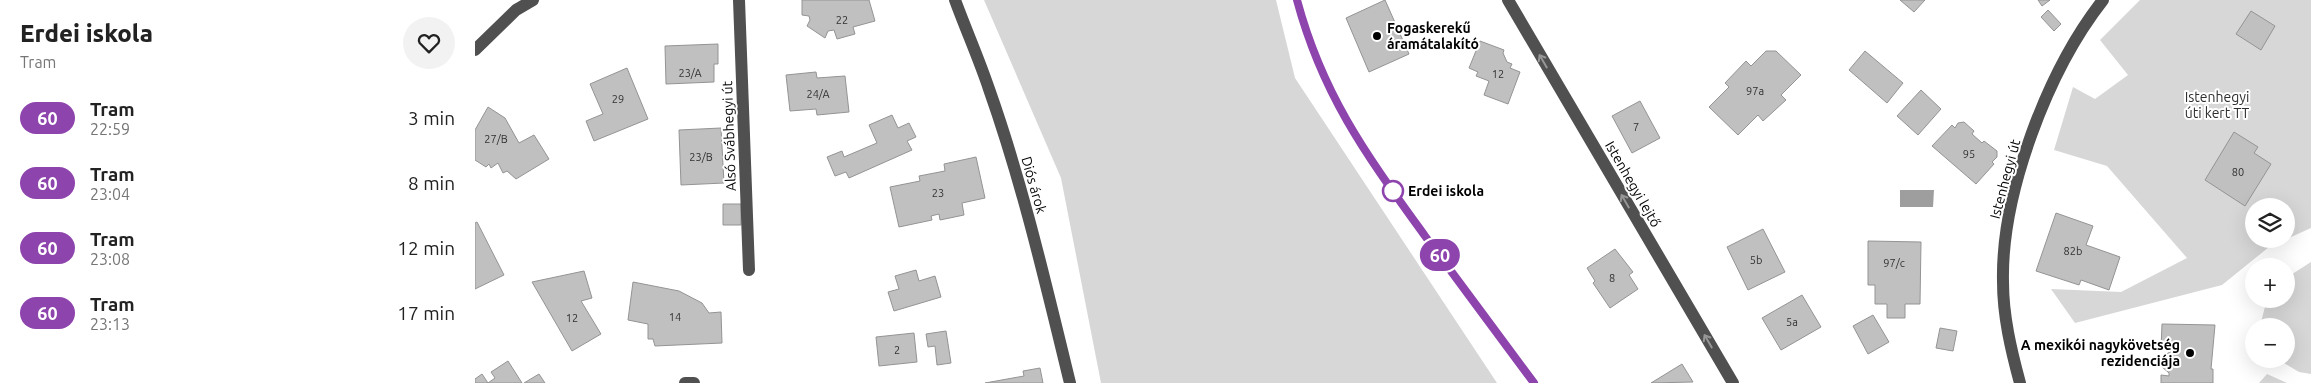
<!DOCTYPE html>
<meta charset="utf-8">
<style>
:root{--surface:#fff;--page:#f2f2f2;--text:#222;--muted:#767676}
body{margin:0;font-family:Ubuntu,sans-serif;background:var(--page);color:var(--text);height:100vh;display:flex;flex-direction:column;font-size:19px;white-space:nowrap}
*{box-sizing:border-box;margin:0}
p{font-size:16px;color:var(--muted)}
.icon{flex:none;width:28px;height:28px;fill:none;stroke:currentColor;stroke-width:2;stroke-linecap:round;stroke-linejoin:round}
.map{position:relative;flex:1;overflow:hidden}
.drawer{display:flex;flex-direction:column;background:var(--surface);width:475px}
.drawer>*{flex:none}
.badge{padding:0 10px;border-radius:16px;font-size:18px;line-height:32px}
.controls{position:absolute;left:1770px;top:198px;display:grid;gap:10px}
.controls a{display:grid;place-items:center;width:50px;height:50px;border-radius:50%;background:var(--surface);box-shadow:0 5px 20px #0002;font-size:25px}
.map>.badge{position:absolute;translate:-50% -50%;box-shadow:0 0 0 2px #fff}
.round{display:grid;place-items:center;flex:none;width:52px;height:52px;border-radius:26px;background:var(--page)}
.headline{display:flex;align-items:center;justify-content:space-between;height:85px;padding:0 20px}
h1{font-size:24px;font-weight:800;line-height:38px}
ul{padding:0;list-style:none}
li{display:flex;align-items:center;gap:15px;height:65px;padding:0 20px}
li div{flex:1}
li b{display:block;font-size:19px}
li em{font-style:normal}
li .badge{min-width:55px;font-weight:700;text-align:center}
main{display:flex;flex:1;min-height:0}
.map>svg:first-child{display:block}
.green{fill:#d7d7d7;fill-rule:evenodd}
.water{fill:#9e9e9e}
.building{fill:#c0c0c0;stroke:#949494}
.lines{fill:none;stroke-linecap:round;stroke-linejoin:round}
.minor{stroke:#505050;stroke-width:12}
.tram{stroke:#000;stroke-width:1}
.oneway{stroke:#969696}
.line-casing{stroke:#fff;stroke-width:11}
.line{stroke:#8e44ad;stroke-width:8}
.poi-dot{fill:#000;stroke:#fff;stroke-width:2}
.stop-dot{fill:#fff;stroke:#8e44ad;stroke-width:2.5}
.labels{text-anchor:middle;stroke-width:4;stroke-linejoin:round;paint-order:stroke}
.number-label{font-size:11px;fill:#303030}
.poi-label{font-size:14px;font-weight:bold;fill:#000;stroke:#fff;text-anchor:start}
.park-label{font-size:14px;fill:#2e2e2e;stroke:#fff}
.street-label{font-size:14px;fill:#000;stroke:#fff}
.stop-label{font-size:14px;font-weight:bold;fill:#000;stroke:#fff;text-anchor:start}
</style>
<main>
<section class="drawer">
<div class="headline"><div><h1>Erdei iskola</h1><p>Tram</p></div><a class="round"><svg class="icon" aria-label="heart" viewBox="0 0 24 24"><path d="M12 20l-8-8c-3-5 5-10 8-4 3-6 11-1 8 4z"/></svg></a></div>
<ul>
<li><span class="badge" style="background:#8e44ad;color:#fff">60</span><div><b>Tram</b><p>22:59</p></div><em>3 min</em></li>
<li><span class="badge" style="background:#8e44ad;color:#fff">60</span><div><b>Tram</b><p>23:04</p></div><em>8 min</em></li>
<li><span class="badge" style="background:#8e44ad;color:#fff">60</span><div><b>Tram</b><p>23:08</p></div><em>12 min</em></li>
<li><span class="badge" style="background:#8e44ad;color:#fff">60</span><div><b>Tram</b><p>23:13</p></div><em>17 min</em></li>
</ul>
</section>
<div class="map">
<svg width="1836" height="383" viewBox="0 0 1836 383">
<rect width="100%" height="100%" fill="#fff"/>
<path class="green" d="M 509,0 L 801,0 L 820,78 L 1022,383 L 626,383 L 586,178 Z
M 1665,0 L 1836,0 L 1836,228 L 1794,247 L 1747,285 L 1600,323 L 1576,289 L 1646,292 L 1712,258 L 1632,166 L 1579,150 L 1598,87 L 1620,99 L 1653,75 L 1625,40 ZM 1779,206 L 1811,206 L 1811,239 L 1779,239 Z
M 1836,262 L 1836,374 L 1824,372 L 1802,359 L 1811,359 L 1811,326 L 1785,326 L 1792,299 L 1811,299 L 1811,278 Z
M 1792,374 L 1812,383 L 1784,383 Z"/>
<path class="water" d="M 1425,190 L 1459,190 L 1458,207 L 1425,207 Z"/>
<path class="building" d="M 327,0 L 394,0 L 400,21 L 378,27 L 380,34 L 362,39 L 359,30 L 353,31 L 350,38 L 332,26 L 335,20 L 334,16 L 327,15 Z
M 910,0 L 934,54 L 894,72 L 871,18 Z
M 1425,0 L 1450,0 L 1439,12 Z
M 1563,0 L 1575,0 L 1567,6 Z
M 1573,10 L 1586,24 L 1579,31 L 1566,17 Z
M 1776,11 L 1800,26 L 1786,50 L 1761,34 Z
M 1005,41 L 1029,50 L 1028,53 L 1032,62 L 1037,64 L 1035,68 L 1045,72 L 1033,104 L 1009,95 L 1014,81 L 1001,76 L 1003,72 L 994,68 Z
M 243,44 L 243,64 L 239,64 L 239,82 L 191,84 L 190,46 Z
M 1291,51 L 1301,51 L 1326,75 L 1306,95 L 1311,100 L 1288,121 L 1283,115 L 1263,135 L 1234,107 L 1254,87 L 1250,83 L 1271,61 L 1276,66 Z
M 1390,51 L 1428,83 L 1412,103 L 1374,70 Z
M 152,68 L 173,119 L 119,141 L 111,121 L 128,114 L 115,84 Z
M 341,72 L 342,78 L 370,76 L 374,112 L 342,115 L 341,109 L 315,111 L 311,75 Z
M 1446,90 L 1466,109 L 1443,135 L 1422,116 Z
M 1165,101 L 1185,138 L 1157,153 L 1137,116 Z
M 13,107 L 30,118 L 44,143 L 59,135 L 74,159 L 41,179 L 32,171 L 28,173 L 23,163 L 16,168 L 14,164 L 11,167 L 0,160 L 0,130 Z
M 417,115 L 423,128 L 434,123 L 441,137 L 432,141 L 437,150 L 374,178 L 371,172 L 360,176 L 352,157 L 367,151 L 369,157 L 402,143 L 394,125 Z
M 1489,122 L 1499,131 L 1497,134 L 1507,143 L 1509,141 L 1522,151 L 1522,157 L 1517,162 L 1519,164 L 1501,184 L 1457,146 L 1477,125 L 1480,128 L 1483,123 Z
M 246,128 L 249,183 L 206,185 L 204,130 Z
M 1759,132 L 1783,147 L 1779,153 L 1796,164 L 1770,206 L 1730,180 Z
M 501,157 L 510,198 L 487,203 L 489,215 L 465,220 L 464,214 L 456,216 L 457,220 L 424,227 L 415,187 L 445,181 L 444,176 L 470,171 L 469,164 Z
M 248,204 L 266,204 L 266,225 L 248,225 Z
M 1581,213 L 1618,226 L 1611,245 L 1645,257 L 1634,290 L 1606,280 L 1604,285 L 1561,271 Z
M 2,222 L 29,275 L 0,289 L 0,223 Z
M 1288,229 L 1310,272 L 1273,290 L 1252,247 Z
M 1393,241 L 1446,242 L 1445,304 L 1430,304 L 1430,318 L 1412,318 L 1412,304 L 1400,304 L 1400,285 L 1393,285 Z
M 1140,249 L 1158,272 L 1154,275 L 1163,289 L 1135,308 L 1118,283 L 1120,281 L 1112,268 Z
M 441,270 L 444,281 L 460,276 L 466,297 L 419,311 L 413,292 L 424,289 L 420,276 Z
M 109,271 L 117,298 L 106,301 L 126,334 L 97,351 L 57,282 Z
M 158,282 L 204,291 L 227,303 L 234,313 L 246,312 L 247,343 L 180,346 L 178,339 L 173,339 L 173,324 L 153,320 Z
M 1327,295 L 1346,327 L 1306,350 L 1287,318 Z
M 1398,315 L 1414,342 L 1393,354 L 1378,326 Z
M 1687,324 L 1740,325 L 1736,369 L 1738,369 L 1738,383 L 1686,383 L 1686,375 L 1694,376 L 1694,373 L 1686,366 L 1686,357 L 1695,352 L 1695,349 L 1686,349 Z
M 1465,328 L 1482,331 L 1478,351 L 1461,348 Z
M 471,331 L 476,363 L 462,365 L 460,346 L 453,347 L 451,334 Z
M 439,333 L 442,362 L 404,366 L 401,337 Z
M 33,361 L 47,383 L 13,383 L 20,378 L 16,372 Z
M 1207,364 L 1218,382 L 1176,383 Z
M 565,368 L 568,383 L 510,383 L 549,376 L 548,371 Z
M 7,374 L 13,383 L 0,383 L 0,379 Z
M 64,374 L 70,383 L 49,383 Z"/>
<g class="lines">
<path class="minor" d="M 264,0 L 274,270
M 480,0 C 491,30 504,59 514,89 C 548,185 571,285 595,383
M 1033,0 L 1258,383
M 0,50 L 41,10 L 58,0
M 210,383 L 219,383
M 1545,383 C 1536,350 1528,316 1528,282 C 1526,193 1573,70 1628,0"/>
<path class="tram" d="M 822,0 C 848,97 893,157 950,236 C 986,285 1023,334 1059,383"/>
</g>
<defs><path id="oneway-shaft" d="M-6 0H5M1.5-3L5.5 0L1.5 3" fill="none" stroke-width="1.6" stroke-linecap="round" stroke-linejoin="round" transform="scale(1.25)"/></defs>
<g class="oneway">
<use href="#oneway-shaft" transform="translate(1068 61) rotate(-120)"/>
<use href="#oneway-shaft" transform="translate(1150 201) rotate(-120)"/>
<use href="#oneway-shaft" transform="translate(1233 341) rotate(-120)"/>
</g>
<g class="lines">
<g class="line-casing">
<path id="line" d="M 822,0 C 848,97 893,157 950,236 C 986,285 1023,334 1059,383"/>
</g>
<use href="#line" class="line"/>
</g>
<g class="poi-dot">
<circle cx="902" cy="36" r="5"/>
<circle cx="1715" cy="353" r="5"/>
</g>
<circle class="stop-dot" cx="918" cy="191" r="10"/>
<g class="labels">
<g class="number-label">
<text x="367" y="24">22</text>
<text x="215" y="77">23/A</text>
<text x="1023" y="78">12</text>
<text x="1280" y="95">97a</text>
<text x="343" y="98">24/A</text>
<text x="143" y="103">29</text>
<text x="1161" y="131">7</text>
<text x="21" y="143">27/B</text>
<text x="1494" y="158">95</text>
<text x="226" y="161">23/B</text>
<text x="1763" y="176">80</text>
<text x="463" y="197">23</text>
<text x="1598" y="255">82b</text>
<text x="1281" y="264">5b</text>
<text x="1419" y="267">97/c</text>
<text x="1137" y="282">8</text>
<text x="200" y="321">14</text>
<text x="97" y="322">12</text>
<text x="1317" y="326">5a</text>
<text x="422" y="354">2</text>
</g>
<g class="poi-label">
<text x="912" y="33">Fogaskerekű<tspan x="912" dy="16">áramátalakító</tspan></text>
<text x="1705" y="350" text-anchor="end">A mexikói nagykövetség<tspan x="1705" dy="16">rezidenciája</tspan></text>
</g>
<g class="park-label">
<text x="1742" y="102">Istenhegyi<tspan x="1742" dy="16">úti kert TT</tspan></text>
</g>
<g class="street-label">
<text transform="translate(254 136) rotate(-92)" y="5">Alsó Svábhegyi út</text>
<text transform="translate(1530 179) rotate(-75)" y="5">Istenhegyi út</text>
<text transform="translate(1158 184) rotate(60)" y="5">Istenhegyi lejtő</text>
<text transform="translate(559 185) rotate(74)" y="5">Diós árok</text>
</g>
<g class="stop-label">
<text x="933" y="196">Erdei iskola</text>
</g>
</g>
</svg>
<div class="controls">
<a><svg class="icon" aria-label="layers" viewBox="0 0 24 24"><path d="M12 4l9 5-9 5-9-5zM3 14l9 5 9-5"/></svg></a>
<a>+</a>
<a>−</a>
</div>
<b class="badge" style="left:965px;top:255px;background:#8e44ad;color:#fff">60</b>
</div>
</main>
